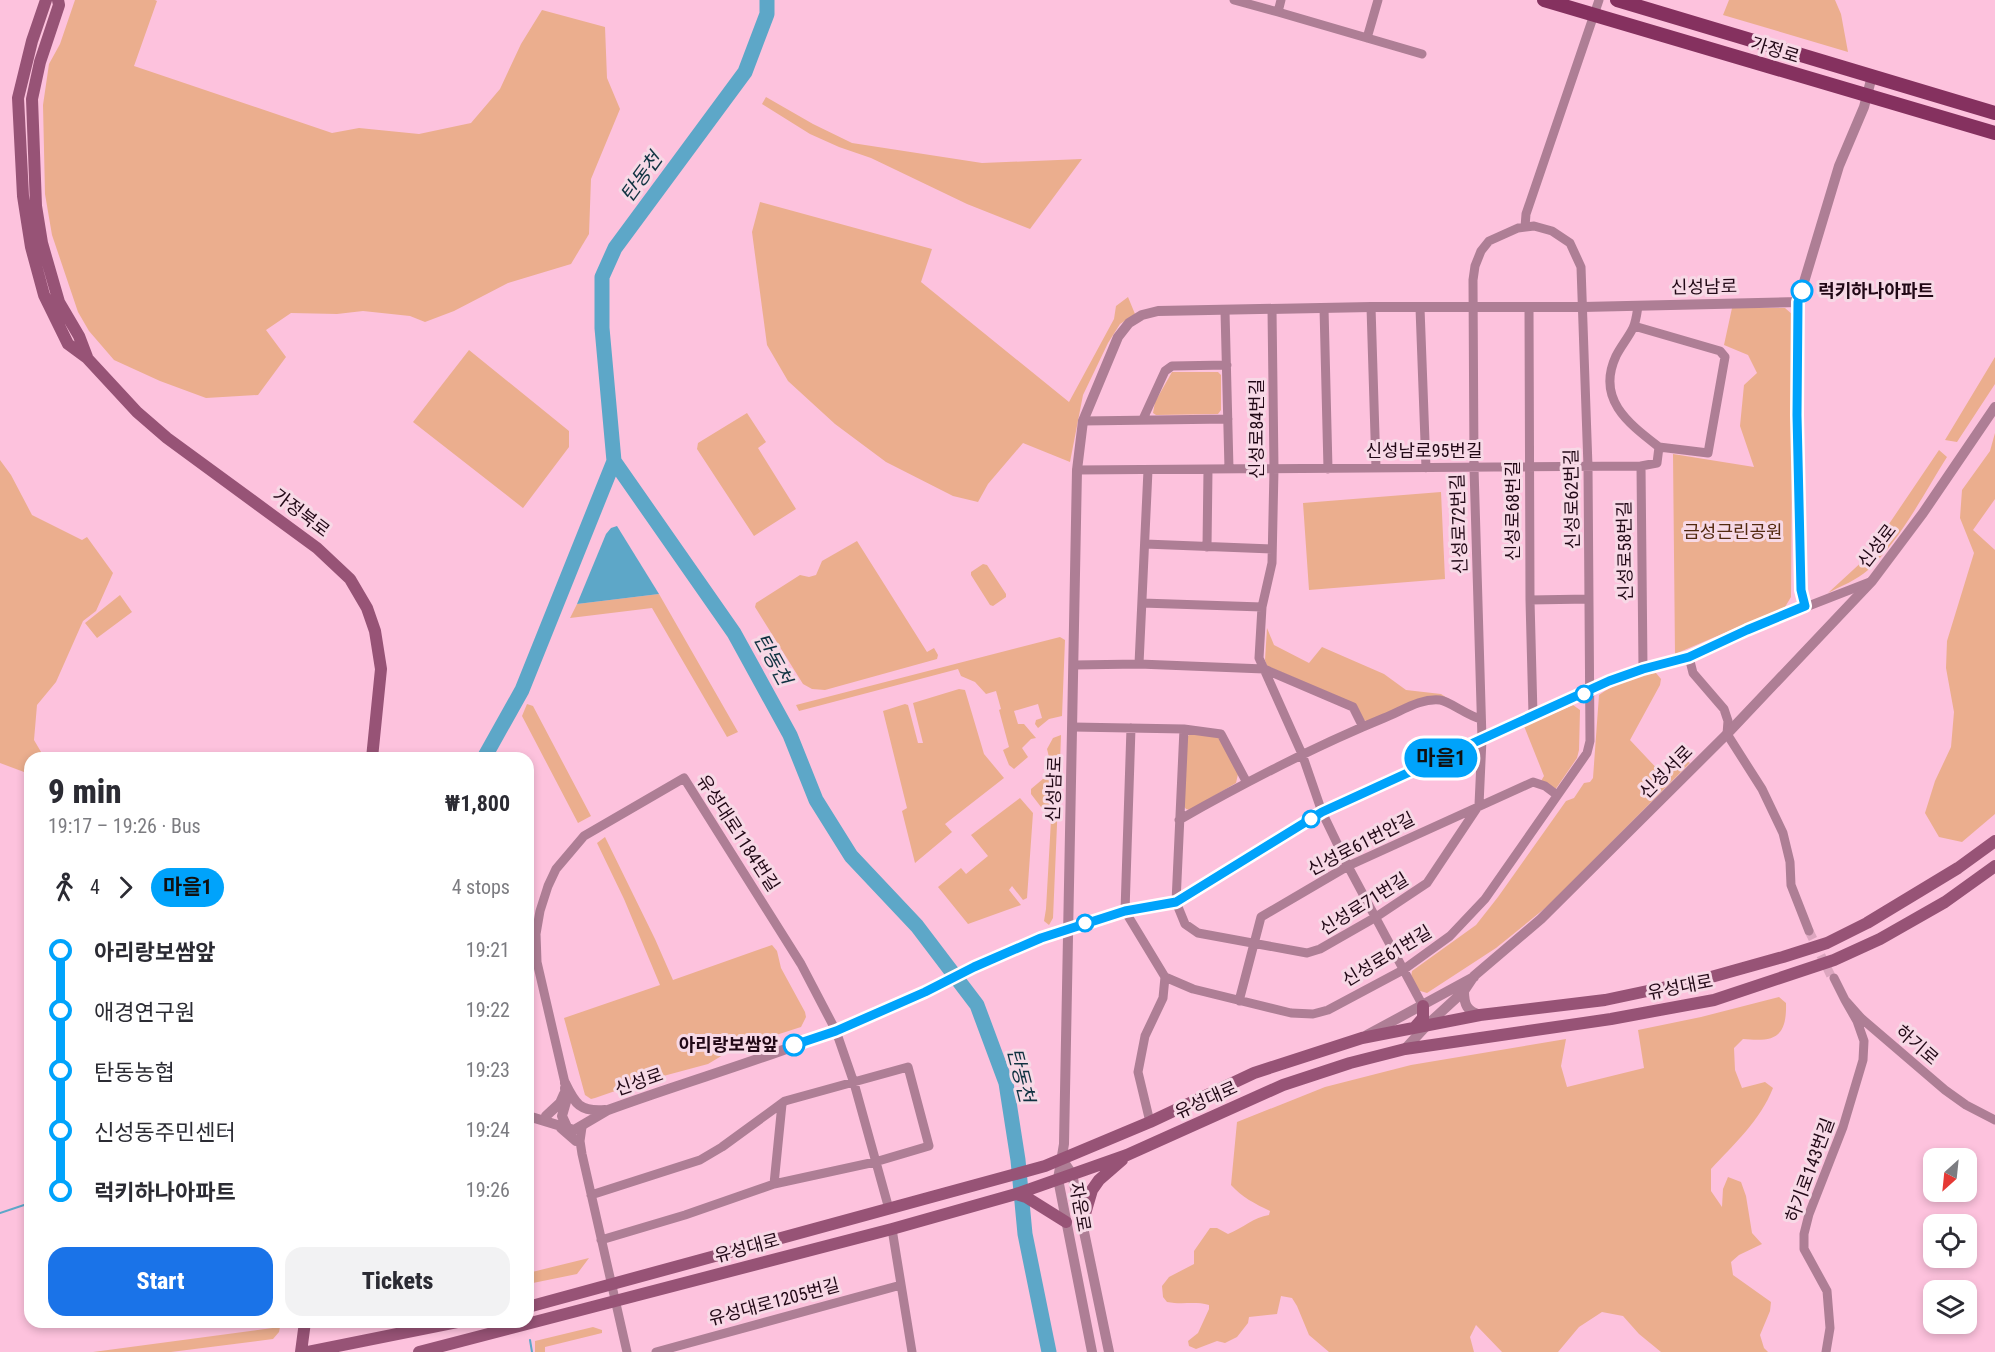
<!DOCTYPE html>
<meta charset="utf-8">
<style>
:root{--surface:#fff;--page:#f2f2f3;--text:#2b2b33;--muted:#7c7c81;--accent:#1a73e8}
body{margin:0;font-family:"Roboto Condensed","Noto Sans KR",sans-serif;background:var(--page);color:var(--text);height:100vh;display:flex;flex-direction:column;font-size:22px;white-space:nowrap}
*{box-sizing:border-box;margin:0}
p{font-size:20px;color:var(--muted)}
.icon{flex:none;width:33px;height:33px;fill:none;stroke:currentColor;stroke-width:2;stroke-linecap:round;stroke-linejoin:round}
.map{position:relative;flex:1;overflow:hidden}
.drawer{position:absolute;left:24px;top:752px;width:510px;height:576px;display:flex;flex-direction:column;background:var(--surface);border-radius:18px;box-shadow:0 3px 9px #0003}
.drawer>*{flex:none}
.badge{padding:0 12px;border-radius:20px;font-size:21px;line-height:39px}
.needle{width:39px;rotate:207deg}
.buttons{position:absolute;left:1923px;top:1148px;display:grid;gap:12px}
.buttons a{display:grid;place-items:center;width:54px;height:54px;border-radius:12px;background:var(--surface);box-shadow:0 3px 9px #0003;font-size:30px}
.map>.badge{position:absolute;translate:-50% -50%;box-shadow:0 0 0 3px #fff}
.legs{display:flex;align-items:center;gap:9px;height:66px;padding:0 24px;font-size:20px}
.legs p{margin-inline-start:auto}
.overview{display:flex;align-items:center;justify-content:space-between;height:102px;padding:0 24px}
h1{font-size:33px;font-weight:800;line-height:45px}
.button{display:flex;gap:12px;margin-top:auto;padding:12px 24px}
.button a{flex:1;height:69px;border-radius:18px;background:var(--accent);color:#fff;font-size:24px;font-weight:800;line-height:69px;text-align:center}
.button a+a{background:var(--page);color:var(--text)}
ul{padding:0 24px;list-style:none}
li{display:flex;align-items:center;gap:21px;height:60px;font-size:22px}
li i{display:grid;place-items:center;width:9px;height:100%;margin:0 8px;background:currentColor}
li i::after{content:'';width:15px;height:15px;margin:-8px;border:4px solid;border-radius:50%;background:var(--surface)}
li p{margin-inline-start:auto}
li:first-child i{background:linear-gradient(#0000 50%,currentColor 0)}
li:last-child i{background:linear-gradient(currentColor 50%,#0000 0)}
.map>svg:first-child{display:block}
.green{fill:#ebae8e}
.water{fill:#5da7c8}
.lines{fill:none;stroke-linecap:round;stroke-linejoin:round}
.stream{stroke:#5da7c8;stroke-width:2}
.river{stroke:#5da7c8;stroke-width:15}
.minor-tunnel{stroke:#dca6bf;stroke-width:9;stroke-dasharray:9 4.5;stroke-linecap:butt}
.minor{stroke:#ae7e95;stroke-width:9}
.tertiary{stroke:#ae7e95;stroke-width:10}
.secondary{stroke:#975376;stroke-width:12}
.primary{stroke:#85315f;stroke-width:14}
.line-1-casing{stroke:#fff;stroke-width:14}
.line-1{stroke:#00a3fb;stroke-width:9}
.stop-1-dot{fill:#fff;stroke:#00a3fb;stroke-width:3}
.labels{text-anchor:middle;stroke-width:6;stroke-linejoin:round;paint-order:stroke}
.street-label{font-size:18px;fill:#210816;stroke:#f7d9e6}
.stop-label{font-size:18px;font-weight:bold;fill:#210816;stroke:#f7d9e6;text-anchor:start}
.park-label{font-size:18px;fill:#51280f;stroke:#f7d9e6}
.water-label{font-size:20px;font-style:italic;fill:#0f3241;stroke:#f7d9e6}
</style>
<div class="map">
<svg width="1995" height="1352" viewBox="0 0 1995 1352">
<rect width="100%" height="100%" fill="#fdc2dd"/>
<path class="green" d="M 75,0 L 155,0 L 157,1 L 134,66 L 332,133 L 359,128 L 419,134 L 471,123 L 500,89 L 521,44 L 542,10 L 605,27 L 607,78 L 620,109 L 591,179 L 589,234 L 571,264 L 508,283 L 454,311 L 425,322 L 410,316 L 363,311 L 337,314 L 291,313 L 266,330 L 286,357 L 258,395 L 206,398 L 160,381 L 114,360 L 89,331 L 78,312 L 52,235 L 45,194 L 43,105 L 49,64 L 60,44 Z
M 1729,0 L 1835,0 L 1841,14 L 1848,52 L 1723,15 Z
M 766,97 L 813,124 L 852,143 L 982,163 L 1082,159 L 1030,229 L 967,204 L 871,158 L 839,147 L 810,134 L 762,104 Z
M 760,202 L 932,249 L 921,282 L 1069,402 L 1114,319 L 1116,306 L 1128,297 L 1135,314 L 1120,324 L 1108,343 L 1083,395 L 1070,462 L 1023,443 L 988,484 L 978,502 L 953,496 L 886,462 L 835,424 L 788,381 L 767,345 L 752,232 Z
M 1732,308 L 1785,308 L 1793,315 L 1791,597 L 1785,607 L 1675,654 L 1673,454 L 1754,467 L 1740,426 L 1744,385 L 1757,373 L 1748,355 L 1724,345 Z
M 469,350 L 569,431 L 569,447 L 523,508 L 413,422 Z
M 1995,357 L 1995,384 L 1957,442 L 1945,440 Z
M 1172,372 L 1218,372 L 1221,375 L 1221,410 L 1218,414 L 1156,415 L 1153,413 L 1155,402 Z
M 747,413 L 766,442 L 758,448 L 796,509 L 754,536 L 697,449 L 698,443 Z
M 1995,433 L 1995,499 L 1973,530 L 1995,550 L 1995,814 L 1962,842 L 1939,837 L 1925,813 L 1935,781 L 1951,747 L 1954,712 L 1946,668 L 1947,641 L 1974,553 L 1960,518 L 1962,490 L 1990,451 Z
M 1939,450 L 1947,457 C 1925,492 1899,542 1868,570 C 1857,580 1841,586 1828,593 L 1866,558 Z
M 0,460 L 11,475 L 32,515 L 82,540 L 87,537 L 113,573 L 96,611 L 83,621 L 56,682 L 37,705 L 34,740 L 44,757 L 30,758 L 30,778 L 24,772 L 0,763 Z
M 1441,492 L 1445,579 L 1309,590 L 1303,503 Z
M 857,541 L 927,652 L 934,648 L 938,655 L 937,659 L 825,690 L 812,689 L 803,684 L 755,607 L 756,603 L 800,575 L 809,577 L 816,575 L 822,561 Z
M 983,564 L 987,565 L 1006,594 L 1006,597 L 993,606 L 990,605 L 971,575 L 971,572 Z
M 659,594 L 738,732 L 727,737 L 652,608 L 570,618 L 577,604 Z
M 120,595 L 132,612 L 97,638 L 85,623 Z
M 1267,628 L 1274,645 L 1309,663 L 1322,647 L 1384,674 L 1406,690 L 1441,694 L 1461,707 L 1441,698 L 1368,722 L 1362,719 L 1355,704 L 1267,666 L 1265,660 Z
M 1060,637 L 1065,640 L 1062,716 L 1049,719 L 1038,728 L 1035,724 L 1036,720 L 1042,718 L 1038,704 L 1014,711 L 1018,724 L 1024,724 L 1036,738 L 1031,739 L 1022,748 L 1028,757 L 1014,769 L 1009,765 L 1003,750 L 1009,747 L 999,710 L 1001,709 L 996,691 L 986,694 L 975,682 L 961,676 L 958,669 L 799,711 L 796,705 Z
M 1656,673 L 1661,679 L 1660,685 L 1630,740 L 1663,775 L 1683,758 L 1690,763 L 1549,905 L 1496,948 L 1427,993 L 1417,990 L 1411,977 L 1412,971 L 1476,925 L 1498,897 L 1566,801 L 1574,798 L 1584,783 L 1590,782 L 1593,778 L 1599,695 C 1614,684 1637,675 1656,673 Z
M 959,689 L 965,690 L 984,754 L 1004,778 L 945,824 L 952,832 L 915,863 L 902,811 L 907,808 L 883,711 L 905,704 L 908,705 L 918,743 L 923,743 L 913,703 Z
M 527,704 L 533,706 L 591,816 L 578,823 L 522,716 Z
M 1573,705 L 1580,710 L 1579,750 L 1577,758 L 1555,790 L 1541,781 L 1544,776 L 1524,726 Z
M 1191,733 L 1219,737 L 1238,774 L 1236,783 L 1190,810 L 1186,809 L 1183,805 L 1186,738 Z
M 1061,735 L 1060,763 L 1049,757 L 1047,749 L 1053,738 Z
M 1050,773 L 1059,778 L 1053,918 L 1049,925 L 1044,921 L 1046,909 L 1051,820 L 1031,794 L 1031,789 Z
M 1020,798 L 1033,813 L 1027,898 L 1023,900 L 1012,886 L 1009,890 L 1021,905 L 968,924 L 938,887 L 961,868 L 966,874 L 988,856 L 971,835 Z
M 605,837 L 655,939 L 673,980 L 772,945 L 777,951 L 781,968 L 805,1012 L 806,1017 L 801,1027 L 733,1049 L 708,1064 L 641,1082 L 595,1098 L 591,1099 L 585,1095 L 564,1018 L 660,985 L 624,899 L 597,843 Z
M 1779,997 L 1786,1003 C 1787,1038 1774,1042 1743,1039 L 1734,1048 L 1735,1070 L 1742,1088 L 1765,1082 L 1773,1088 C 1760,1121 1734,1144 1711,1169 L 1711,1191 L 1722,1207 L 1723,1189 L 1728,1177 L 1741,1182 L 1746,1196 L 1752,1233 L 1762,1244 L 1739,1255 L 1731,1262 L 1733,1275 L 1771,1302 L 1770,1311 L 1760,1335 L 1764,1348 L 1768,1352 L 1661,1352 L 1639,1334 L 1623,1316 L 1602,1312 L 1579,1327 L 1558,1352 L 1502,1352 L 1476,1325 L 1470,1337 L 1474,1352 L 1329,1352 L 1309,1335 L 1297,1306 L 1292,1298 L 1281,1296 L 1277,1314 L 1249,1317 L 1248,1323 L 1237,1337 L 1225,1343 L 1217,1341 L 1196,1349 L 1189,1346 L 1188,1341 L 1198,1333 L 1209,1309 L 1209,1305 C 1195,1301 1182,1305 1167,1302 L 1163,1297 L 1162,1286 L 1169,1277 L 1194,1264 L 1194,1251 L 1210,1228 L 1217,1228 L 1228,1234 C 1243,1228 1254,1217 1269,1215 L 1270,1211 C 1255,1204 1242,1197 1231,1185 L 1237,1122 L 1325,1087 L 1411,1065 L 1566,1039 L 1561,1066 L 1567,1087 L 1644,1068 L 1638,1030 L 1701,1017 Z
M 589,1258 L 577,1274 L 528,1284 L 528,1273 Z
M 280,1327 L 279,1332 L 273,1339 L 171,1352 L 93,1352 Z
M 593,1327 L 602,1330 L 602,1333 L 545,1347 L 545,1352 L 535,1352 L 535,1341 Z"/>
<path class="water" d="M 617,526 L 659,594 L 577,604 L 606,534 L 611,528 Z"/>
<g class="lines">
<path class="stream" d="M 0,1213 L 30,1203
M 530,1340 L 532,1352"/>
<path class="river" d="M 767,0 L 767,14 L 745,72 L 615,248 L 602,277 L 602,328 L 614,461 L 734,633 L 790,735 L 816,800 L 851,856 L 917,926 L 977,1005 L 1006,1083 L 1018,1160 L 1025,1234 L 1049,1352
M 484,758 L 522,690 L 614,461"/>
<path class="minor-tunnel" d="M 1809,931 L 1831,976 L 1834,978"/>
<path class="minor" d="M 1234,0 L 1278,12
M 1281,0 L 1278,12 L 1422,54
M 1367,38 L 1378,0
M 1525,227 L 1526,214 L 1599,0
M 1798,302 L 1797,415 L 1801,590 L 1805,606
M 1638,306 C 1637,313 1636,322 1633,328 C 1628,338 1621,346 1616,356 C 1596,399 1628,423 1659,447 L 1657,463 L 1641,466 L 1643,668
M 1371,307 L 1376,468
M 1529,307 L 1530,600 L 1533,715
M 1324,308 L 1328,469
M 1420,308 L 1426,468
M 1272,309 L 1274,469 L 1272,563 L 1262,607 L 1259,658 L 1302,754 L 1322,812 L 1348,866 L 1423,1006
M 1225,311 L 1229,469
M 1634,326 L 1720,351 L 1725,357 L 1708,453 L 1659,447
M 1143,419 L 1165,371 L 1172,366 L 1227,365
M 1083,421 L 1228,419
M 1077,470 L 1641,466
M 1145,544 L 1272,549
M 1207,547 L 1208,470
M 1530,600 L 1589,599
M 1142,603 L 1262,607
M 1689,657 L 1693,673 L 1724,709 L 1728,721 L 1727,734 L 1762,789 L 1783,833 L 1790,862 L 1791,885 L 1809,931
M 1139,664 L 1148,470
M 1074,665 L 1139,664 L 1264,669 L 1353,707 L 1363,727
M 1073,727 L 1184,729 L 1221,734 L 1246,781
M 1131,728 L 1125,911 L 1165,977 L 1193,989 L 1291,1013 L 1313,1014 L 1328,1010 L 1403,970 L 1450,936 L 1485,899 L 1587,753 L 1590,741 L 1588,467 L 1581,267 L 1570,243 L 1552,231 L 1534,226 L 1518,228 L 1489,241 L 1481,251 L 1475,266 L 1473,280 L 1474,468 L 1482,739 L 1479,805 L 1427,883 L 1376,917 L 1320,949 L 1307,953 L 1198,933 L 1185,924 L 1176,902 L 1184,729
M 1179,820 C 1246,782 1313,747 1384,718 C 1402,711 1420,698 1440,700 C 1449,701 1468,716 1481,719
M 1067,928 L 1125,911 L 1176,902 L 1322,812 L 1533,715 L 1590,691 L 1609,681 L 1643,668 L 1689,657 L 1747,630 L 1870,582
M 1834,978 L 1845,1000 L 1861,1018 L 1945,1090 L 1966,1105 L 1995,1120
M 1239,1001 L 1261,917 L 1348,866 L 1533,782 L 1545,786 L 1557,795
M 565,1083 L 537,962 L 536,934 L 540,911 L 548,886 L 556,869 L 584,836 L 684,778 L 801,964 L 836,1031 L 854,1083 L 889,1209
M 1150,1122 L 1138,1072 L 1145,1036 L 1163,998 L 1165,977
M 582,1127 L 580,1141 L 582,1154 L 627,1352
M 774,1184 L 782,1104
M 591,1195 L 700,1160 L 722,1147 L 785,1101 L 908,1067 L 929,1146 L 875,1162 L 774,1184 L 685,1215 L 601,1240
M 892,1229 L 912,1352
M 656,1352 L 901,1285
M 1826,1352 L 1830,1328 L 1827,1291 L 1804,1249 L 1804,1234 L 1809,1214 L 1843,1127 L 1863,1060 L 1864,1041 L 1857,1021 L 1845,1000"/>
<path class="tertiary" d="M 1464,991 C 1464,1005 1467,1011 1480,1015
M 1367,1035 L 1474,977
M 1405,1049 L 1428,1024 L 1464,991 L 1474,976 L 1541,919 L 1727,734 L 1872,581 L 1923,513 L 1995,407
M 565,1083 C 575,1104 580,1112 605,1110
M 565,1088 L 566,1102 L 562,1116 L 567,1127
M 528,1116 L 574,1130 L 608,1110 C 684,1082 762,1060 837,1030 C 916,999 988,957 1067,928
M 546,1116 L 560,1103 L 564,1094
M 561,1128 L 576,1141
M 1062,1159 L 1072,1174 L 1109,1352
M 1092,1352 L 1058,1179 L 1064,1144 L 1077,470 L 1083,421 L 1118,337 L 1129,323 L 1142,315 L 1158,311 L 1371,307 L 1583,307 L 1798,302 L 1839,166 L 1864,107 L 1872,76"/>
<path class="secondary" d="M 46,0 L 32,41 L 18,98 L 23,196 L 31,247 L 44,295 L 68,344 L 87,358 L 137,412 L 167,438 L 317,548 L 350,579 L 367,608 L 375,631 L 381,669 L 372,758
M 58,0 L 59,5 L 40,62 L 32,99 L 36,206 L 42,243 L 59,302 L 79,336 L 87,357
M 1415,1027 L 1423,1018 L 1423,1006
M 1016,1194 L 1026,1197 L 1066,1222
M 1082,1224 L 1092,1190 L 1099,1180 L 1122,1160
M 528,1307 L 1045,1166 L 1150,1122 L 1254,1073 L 1362,1038 L 1480,1015 L 1605,1000 L 1704,979 L 1783,957 L 1827,943 L 1867,923 L 1958,868 L 1995,841
M 301,1352 L 305,1322
M 308,1352 L 457,1322
M 419,1352 L 892,1229 L 1016,1194 L 1127,1155 L 1283,1085 L 1350,1063 L 1405,1049 L 1611,1019 L 1714,1000 L 1834,960 L 1880,939 L 1945,902 L 1995,866"/>
<path class="primary" d="M 1544,0 L 1995,133
M 1617,0 L 1995,113"/>
</g>
<g class="lines">
<g class="line-1-casing">
<path id="line-1" d="M 794,1045 L 836,1031 L 925,992 L 974,967 L 1041,938 L 1125,911 L 1176,902 L 1322,812 L 1609,681 L 1643,669 L 1689,657 L 1747,630 L 1805,606 L 1801,590 L 1797,415 L 1798,302 L 1802,291"/>
</g>
<use href="#line-1" class="line-1"/>
</g>
<g class="stop-1-dot">
<circle cx="1802" cy="291" r="10"/>
<circle cx="1584" cy="694" r="8"/>
<circle cx="1311" cy="819" r="8"/>
<circle cx="1085" cy="923" r="8"/>
<circle cx="794" cy="1045" r="10"/>
</g>
<g class="labels">
<g class="street-label">
<text transform="translate(1775 50) rotate(17)" y="6">가정로</text>
<text transform="translate(1704 287) rotate(-1)" y="6">신성남로</text>
<text transform="translate(1257 429) rotate(-90)" y="6">신성로84번길</text>
<text x="1424" y="457">신성남로95번길</text>
<text transform="translate(1572 499) rotate(-91)" y="6">신성로62번길</text>
<text transform="translate(1513 511) rotate(-90)" y="6">신성로68번길</text>
<text transform="translate(301 513) rotate(37)" y="6">가정북로</text>
<text transform="translate(1459 524) rotate(-92)" y="6">신성로72번길</text>
<text transform="translate(1877 546) rotate(-52)" y="6">신성로</text>
<text transform="translate(1625 551) rotate(-91)" y="6">신성로58번길</text>
<text transform="translate(1666 772) rotate(-45)" y="6">신성서로</text>
<text transform="translate(1054 789) rotate(-88)" y="6">신성남로</text>
<text transform="translate(738 833) rotate(57)" y="6">유성대로1184번길</text>
<text transform="translate(1361 844) rotate(-27)" y="6">신성로61번안길</text>
<text transform="translate(1364 904) rotate(-32)" y="6">신성로71번길</text>
<text transform="translate(1387 956) rotate(-31)" y="6">신성로61번길</text>
<text transform="translate(1680 987) rotate(-11)" y="6">유성대로</text>
<text transform="translate(1917 1045) rotate(41)" y="6">하기로</text>
<text transform="translate(639 1082) rotate(-19)" y="6">신성로</text>
<text transform="translate(1206 1100) rotate(-24)" y="6">유성대로</text>
<text transform="translate(1810 1170) rotate(-70)" y="6">하기로143번길</text>
<text transform="translate(1080 1207) rotate(80)" y="6">자운로</text>
<text transform="translate(747 1248) rotate(-15)" y="6">유성대로</text>
<text transform="translate(774 1302) rotate(-15)" y="6">유성대로1205번길</text>
</g>
<g class="stop-label">
<text x="1818" y="297">럭키하나아파트</text>
<text x="778" y="1051" text-anchor="end">아리랑보쌈앞</text>
</g>
<g class="park-label">
<text x="1733" y="538">금성근린공원</text>
</g>
<g class="water-label">
<text transform="translate(641 177) rotate(-54)" y="7">탄동천</text>
<text transform="translate(773 659) rotate(61)" y="7">탄동천</text>
<text transform="translate(1021 1075) rotate(76)" y="7">탄동천</text>
</g>
</g>
</svg>
<div class="buttons">
<a><svg class="needle" viewBox="-14 -14 28 28"><path d="M0-13l5 13h-10z" fill="#e53935"/><path d="M0 13l5-13h-10z" fill="#7c7c81"/></svg></a>
<a><svg class="icon" aria-label="locate" viewBox="0 0 24 24"><circle cx="12" cy="12" r="6"/><path d="M12 2v4M12 18v4M2 12h4M18 12h4"/></svg></a>
<a><svg class="icon" aria-label="layers" viewBox="0 0 24 24"><path d="M12 4l9 5-9 5-9-5zM3 14l9 5 9-5"/></svg></a>
</div>
<b class="badge" style="left:1441px;top:758px;background:#00a3fb;color:#111">마을1</b>
<section class="drawer">
<div class="overview"><div><h1>9 min</h1><p>19:17 – 19:26 · Bus</p></div><b>₩1,800</b></div>
<div class="legs"><svg class="icon" aria-label="walk" viewBox="0 0 24 24"><circle cx="13" cy="4" r="2"/><path d="M13 8l-2 6 4 7M11 14l-3 7M7 12l3-4h3l4 4"/></svg>4<svg class="icon" aria-label="forward" viewBox="0 0 24 24"><path d="M9 5l7 7-7 7"/></svg><b class="badge" style="background:#00a3fb;color:#111">마을1</b><p>4 stops</p></div>
<ul>
<li><i style="color:#00a3fb"></i><b>아리랑보쌈앞</b><p>19:21</p></li>
<li><i style="color:#00a3fb"></i><span>애경연구원</span><p>19:22</p></li>
<li><i style="color:#00a3fb"></i><span>탄동농협</span><p>19:23</p></li>
<li><i style="color:#00a3fb"></i><span>신성동주민센터</span><p>19:24</p></li>
<li><i style="color:#00a3fb"></i><b>럭키하나아파트</b><p>19:26</p></li>
</ul>
<div class="button"><a>Start</a><a>Tickets</a></div>
</section>
</div>
